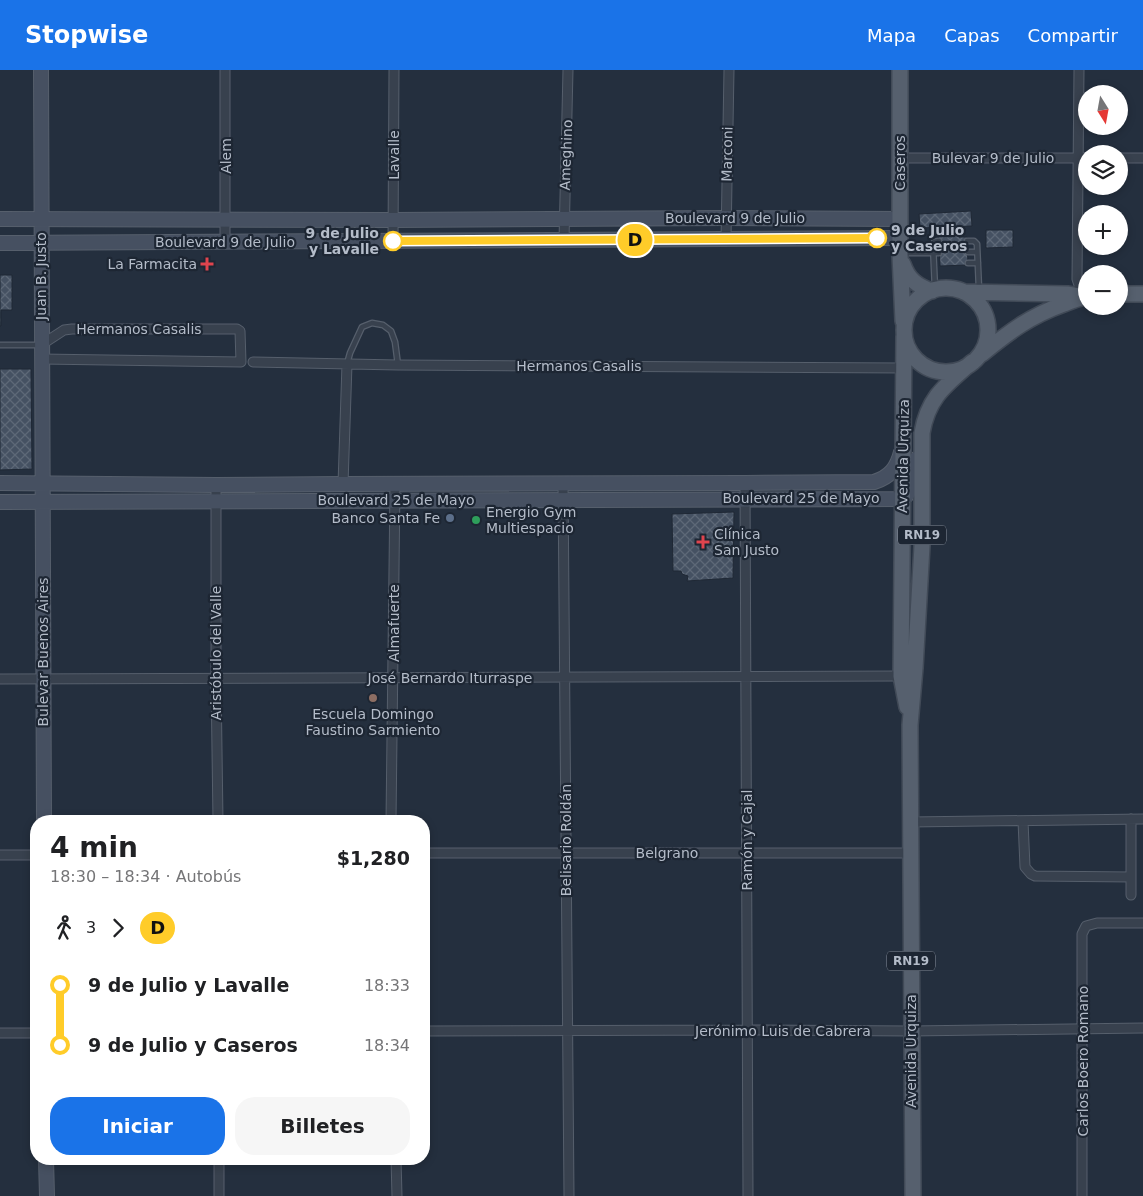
<!DOCTYPE html>
<html lang="es">
<meta charset="utf-8">
<style>
:root{--surface:#fff;--page:#f6f6f6;--text:#202124;--muted:#757577;--accent:#1a73e8}
body{margin:0;font-family:"DejaVu Sans",sans-serif;background:var(--page);color:var(--text);height:100vh;display:flex;flex-direction:column;font-size:19px;white-space:nowrap}
*{box-sizing:border-box;margin:0}
p{font-size:16px;color:var(--muted)}
.icon{flex:none;width:28px;height:28px;fill:none;stroke:currentColor;stroke-width:2;stroke-linecap:round;stroke-linejoin:round}
.map{position:relative;flex:1;overflow:hidden}
.panel{position:absolute;left:30px;top:745px;width:400px;height:350px;display:flex;flex-direction:column;background:var(--surface);border-radius:20px;box-shadow:0 2px 8px #0003}
.panel>*{flex:none}
.badge{padding:0 10px;border-radius:16px;font-size:18px;line-height:32px}
.needle{width:32px;rotate:169deg}
.fabs{position:absolute;left:1078px;top:15px;display:grid;gap:10px}
.fabs a{display:grid;place-items:center;width:50px;height:50px;border-radius:50%;background:var(--surface);box-shadow:0 2px 8px #0003;font-size:25px}
.map>.badge{position:absolute;translate:-50% -50%;box-shadow:0 0 0 2px #fff}
.legs{display:flex;align-items:center;gap:8px;height:55px;padding:0 20px;font-size:16px}
.legs p{margin-inline-start:auto}
.overview{display:flex;align-items:center;justify-content:space-between;height:85px;padding:0 20px}
h1{font-size:28px;font-weight:600;line-height:38px}
.action{display:flex;gap:10px;margin-top:auto;padding:10px 20px}
.action a{flex:1;height:58px;border-radius:20px;background:var(--accent);color:#fff;font-size:20px;font-weight:600;line-height:58px;text-align:center}
.action a+a{background:var(--page);color:var(--text)}
ul{padding:0 20px;list-style:none}
li{display:flex;align-items:center;gap:18px;height:60px;font-size:19px}
li i{display:grid;place-items:center;width:8px;height:100%;margin:0 6px;background:currentColor}
li i::after{content:'';width:12px;height:12px;margin:-6px;border:4px solid;border-radius:50%;background:var(--surface)}
li p{margin-inline-start:auto}
li:first-child i{background:linear-gradient(#0000 50%,currentColor 0)}
li:last-child i{background:linear-gradient(currentColor 50%,#0000 0)}
header{display:flex;align-items:center;gap:30px;box-sizing:border-box;height:70px;padding:0 25px;background:var(--accent);color:#fff}
header strong{font-size:24px}
nav{display:flex;gap:28px;margin-inline-start:auto;font-size:18px}
.map>svg:first-child{display:block}
.building{fill:url(#building-cross-hatch);stroke:#1f2835}
.lines{fill:none;stroke-linecap:round;stroke-linejoin:round}
.service-casing{stroke:#565f6c;stroke-width:7}
.minor-casing{stroke:#565f6c;stroke-width:11}
.secondary-casing{stroke:#565f6c;stroke-width:16}
.primary-casing{stroke:#414a57;stroke-width:18}
.service{stroke:#38414e;stroke-width:4.5}
.minor{stroke:#38414e;stroke-width:9}
.secondary{stroke:#465061;stroke-width:14}
.primary{stroke:#56606e;stroke-width:15}
.line-1-casing{stroke:#fff;stroke-width:11}
.line-1{stroke:#ffcc29;stroke-width:8}
.stop-1-dot{fill:#fff;stroke:#ffcc29;stroke-width:2.5}
.health-dot{fill:#e0444e;stroke:#1d2633;stroke-width:2}
.service-dot{fill:#5c6f8a;stroke:#1d2633;stroke-width:2}
.leisure-dot{fill:#2e9e5b;stroke:#1d2633;stroke-width:2}
.education-dot{fill:#8d6e63;stroke:#1d2633;stroke-width:2}
.labels{text-anchor:middle;stroke-width:4.5;stroke-linejoin:round;paint-order:stroke}
.shield{fill:#1d2633;stroke:#878f9c;stroke-width:1}
.shield-label{font-size:12px;font-weight:bold;fill:#b4bcc9}
.street-label{font-size:14px;fill:#b4bcc9;stroke:#1d2633}
.stop-label{font-size:14px;font-weight:bold;fill:#b4bcc9;stroke:#1d2633;text-anchor:start}
.poi-label{font-size:14px;fill:#b4bcc9;stroke:#1d2633;text-anchor:end}
</style>
<header>
<strong>Stopwise</strong>
<nav><a>Mapa</a><a>Capas</a><a>Compartir</a></nav>
</header>
<div class="map">
<svg width="1143" height="1126" viewBox="0 0 1143 1126">
<defs>
<pattern id="building-cross-hatch" width="8" height="8" patternUnits="userSpaceOnUse" patternTransform="scale(1.25)"><rect width="8" height="8" fill="#455162"/><path d="M0 0l8 8M0 8l8-8" fill="none" stroke="#5d6877"/></pattern>
</defs>
<rect width="100%" height="100%" fill="#242f3e"/>
<path class="building" d="M 971,141 L 972,156 L 920,158 L 919,144 Z
M 959,156 L 959,167 L 967,167 L 968,195 L 940,196 L 938,157 Z
M 986,160 L 1013,160 L 1013,177 L 986,178 Z
M 0,205 L 12,205 L 12,240 L 1,240 L 1,256 L 0,256 Z
M 0,299 L 31,299 L 32,399 L 0,400 Z
M 734,442 L 733,508 L 687,511 L 688,506 L 682,504 L 681,501 L 673,501 L 672,444 Z"/>
<g class="lines">
<g class="service-casing">
<path id="service" d="M 967,171 L 974,171 L 977,174 L 979,219
M 968,182 L 977,182
M 903,183 L 939,183
M 968,193 L 978,193
M 935,219 L 933,175 L 934,172 L 939,171
M 0,275 L 40,275
M 347,294 L 350,283 L 362,257 L 372,253 L 383,255 L 391,261 L 395,272 L 398,295"/>
</g>
<g class="minor-casing">
<path id="minor" d="M 1079,0 L 1077,209 L 1083,227
M 900,88 L 1086,88
M 1119,88 L 1143,88
M 726,169 L 729,0
M 564,170 L 568,0
M 225,171 L 225,0
M 393,171 L 394,0
M 41,275 L 64,260 L 72,259 L 237,259 L 240,261 L 241,292 L 41,289
M 253,292 L 398,295 L 904,298
M 745,413 L 748,1126
M 343,414 L 347,294
M 563,414 L 569,1126
M 216,415 L 216,609 L 218,751
M 0,609 L 901,606
M 391,751 L 395,415
M 1023,751 L 1025,797 L 1031,804 L 1035,806 L 1131,807
M 910,752 L 1143,749
M 424,783 L 911,783
M 0,785 L 36,785
M 1131,825 L 1131,749
M 424,961 L 748,960 L 911,961 L 1143,958
M 0,963 L 36,963
M 219,1089 L 219,1126
M 396,1089 L 397,1126
M 1082,1126 L 1082,864 L 1086,856 L 1097,853 L 1143,853"/>
</g>
<g class="secondary-casing">
<path id="secondary" d="M 41,0 L 44,751
M 0,149 L 393,150 L 726,148 L 900,149
M 0,173 L 900,168
M 0,413 L 216,415 L 343,414 L 745,413 L 874,412 C 890,407 897,398 901,382
M 0,432 L 903,429 C 916,417 915,405 916,389
M 46,1089 L 47,1126"/>
</g>
<g class="primary-casing">
<path id="primary" d="M 900,0 L 900,185 L 903,251
M 903,194 C 908,209 917,216 932,221
M904 260a42 42 0 1 1 84 0a42 42 0 1 1-84 0Z
M 964,222 L 1067,224 L 1079,226
M 1119,224 L 1143,224
M 904,266 L 901,606 L 907,637
M 982,284 C 1009,262 1030,246 1064,234 C 1071,231 1079,228 1086,227
M 913,1126 L 910,655 L 915,598 L 922,476 L 922,363 C 928,327 946,315 972,292"/>
</g>
<use href="#service" class="service"/>
<use href="#minor" class="minor"/>
<use href="#secondary" class="secondary"/>
<use href="#primary" class="primary"/>
</g>
<g class="lines">
<g class="line-1-casing">
<path id="line-1" d="M 393,171 L 877,168"/>
</g>
<use href="#line-1" class="line-1"/>
</g>
<g class="stop-1-dot">
<circle cx="877" cy="168" r="9"/>
<circle cx="393" cy="171" r="9"/>
</g>
<g class="health-dot">
<path d="M204.5 186.5h5v5h5v5h-5v5h-5v-5h-5v-5h5z"/>
<path d="M700.5 464.5h5v5h5v5h-5v5h-5v-5h-5v-5h5z"/>
</g>
<circle class="service-dot" cx="450" cy="448" r="5"/>
<circle class="leisure-dot" cx="476" cy="450" r="5"/>
<circle class="education-dot" cx="373" cy="628" r="5"/>
<g class="labels">
<g class="shield">
<rect x="898" y="455.5" width="48" height="19" rx="4"/>
<rect x="887" y="881.5" width="48" height="19" rx="4"/>
</g>
<g class="shield-label">
<text x="922" y="469">RN19</text>
<text x="911" y="895">RN19</text>
</g>
<g class="street-label">
<text transform="translate(727 84) rotate(-89)" y="5">Marconi</text>
<text transform="translate(394 85) rotate(-90)" y="5">Lavalle</text>
<text transform="translate(566 85) rotate(-88)" y="5">Ameghino</text>
<text transform="translate(226 86) rotate(-90)" y="5">Alem</text>
<text x="993" y="93">Bulevar 9 de Julio</text>
<text transform="translate(900 93) rotate(-90)" y="5">Caseros</text>
<text x="735" y="153">Boulevard 9 de Julio</text>
<text x="225" y="177">Boulevard 9 de Julio</text>
<text transform="translate(41 206) rotate(-90)" y="5">Juan B. Justo</text>
<text x="139" y="264">Hermanos Casalis</text>
<text x="579" y="301">Hermanos Casalis</text>
<text transform="translate(903 386) rotate(-89)" y="5">Avenida Urquiza</text>
<text x="801" y="433">Boulevard 25 de Mayo</text>
<text x="396" y="435">Boulevard 25 de Mayo</text>
<text transform="translate(394 553) rotate(-90)" y="5">Almafuerte</text>
<text transform="translate(43 582) rotate(-90)" y="5">Bulevar Buenos Aires</text>
<text transform="translate(216 583) rotate(-90)" y="5">Aristóbulo del Valle</text>
<text x="450" y="613">José Bernardo Iturraspe</text>
<text transform="translate(566 770) rotate(-90)" y="5">Belisario Roldán</text>
<text transform="translate(747 770) rotate(-90)" y="5">Ramón y Cajal</text>
<text x="667" y="788">Belgrano</text>
<text x="783" y="966">Jerónimo Luis de Cabrera</text>
<text transform="translate(911 981) rotate(-90)" y="5">Avenida Urquiza</text>
<text transform="translate(1083 991) rotate(-90)" y="5">Carlos Boero Romano</text>
</g>
<g class="stop-label">
<text x="891" y="165">9 de Julio<tspan x="891" dy="16">y Caseros</tspan></text>
<text x="379" y="168" text-anchor="end">9 de Julio<tspan x="379" dy="16">y Lavalle</tspan></text>
</g>
<g class="poi-label">
<text x="197" y="199">La Farmacita</text>
<text x="486" y="447" text-anchor="start">Energio Gym<tspan x="486" dy="16">Multiespacio</tspan></text>
<text x="440" y="453">Banco Santa Fe</text>
<text x="714" y="469" text-anchor="start">Clínica<tspan x="714" dy="16">San Justo</tspan></text>
<text x="373" y="649" text-anchor="middle">Escuela Domingo<tspan x="373" dy="16">Faustino Sarmiento</tspan></text>
</g>
</g>
</svg>
<div class="fabs">
<a><svg class="needle" viewBox="-14 -14 28 28"><path d="M0-13l5 13h-10z" fill="#e53935"/><path d="M0 13l5-13h-10z" fill="#757577"/></svg></a>
<a><svg class="icon" aria-label="layers" viewBox="0 0 24 24"><path d="M12 4l9 5-9 5-9-5zM3 14l9 5 9-5"/></svg></a>
<a>+</a>
<a>−</a>
</div>
<b class="badge" style="left:635px;top:170px;background:#ffcc29;color:#111">D</b>
<section class="panel">
<div class="overview"><div><h1>4 min</h1><p>18:30 – 18:34 · Autobús</p></div><b>$1,280</b></div>
<div class="legs"><svg class="icon" aria-label="walk" viewBox="0 0 24 24"><circle cx="13" cy="4" r="2"/><path d="M13 8l-2 6 4 7M11 14l-3 7M7 12l3-4h3l4 4"/></svg>3<svg class="icon" aria-label="forward" viewBox="0 0 24 24"><path d="M9 5l7 7-7 7"/></svg><b class="badge" style="background:#ffcc29;color:#111">D</b></div>
<ul>
<li><i style="color:#ffcc29"></i><b>9 de Julio y Lavalle</b><p>18:33</p></li>
<li><i style="color:#ffcc29"></i><b>9 de Julio y Caseros</b><p>18:34</p></li>
</ul>
<div class="action"><a>Iniciar</a><a>Billetes</a></div>
</section>
</div>
